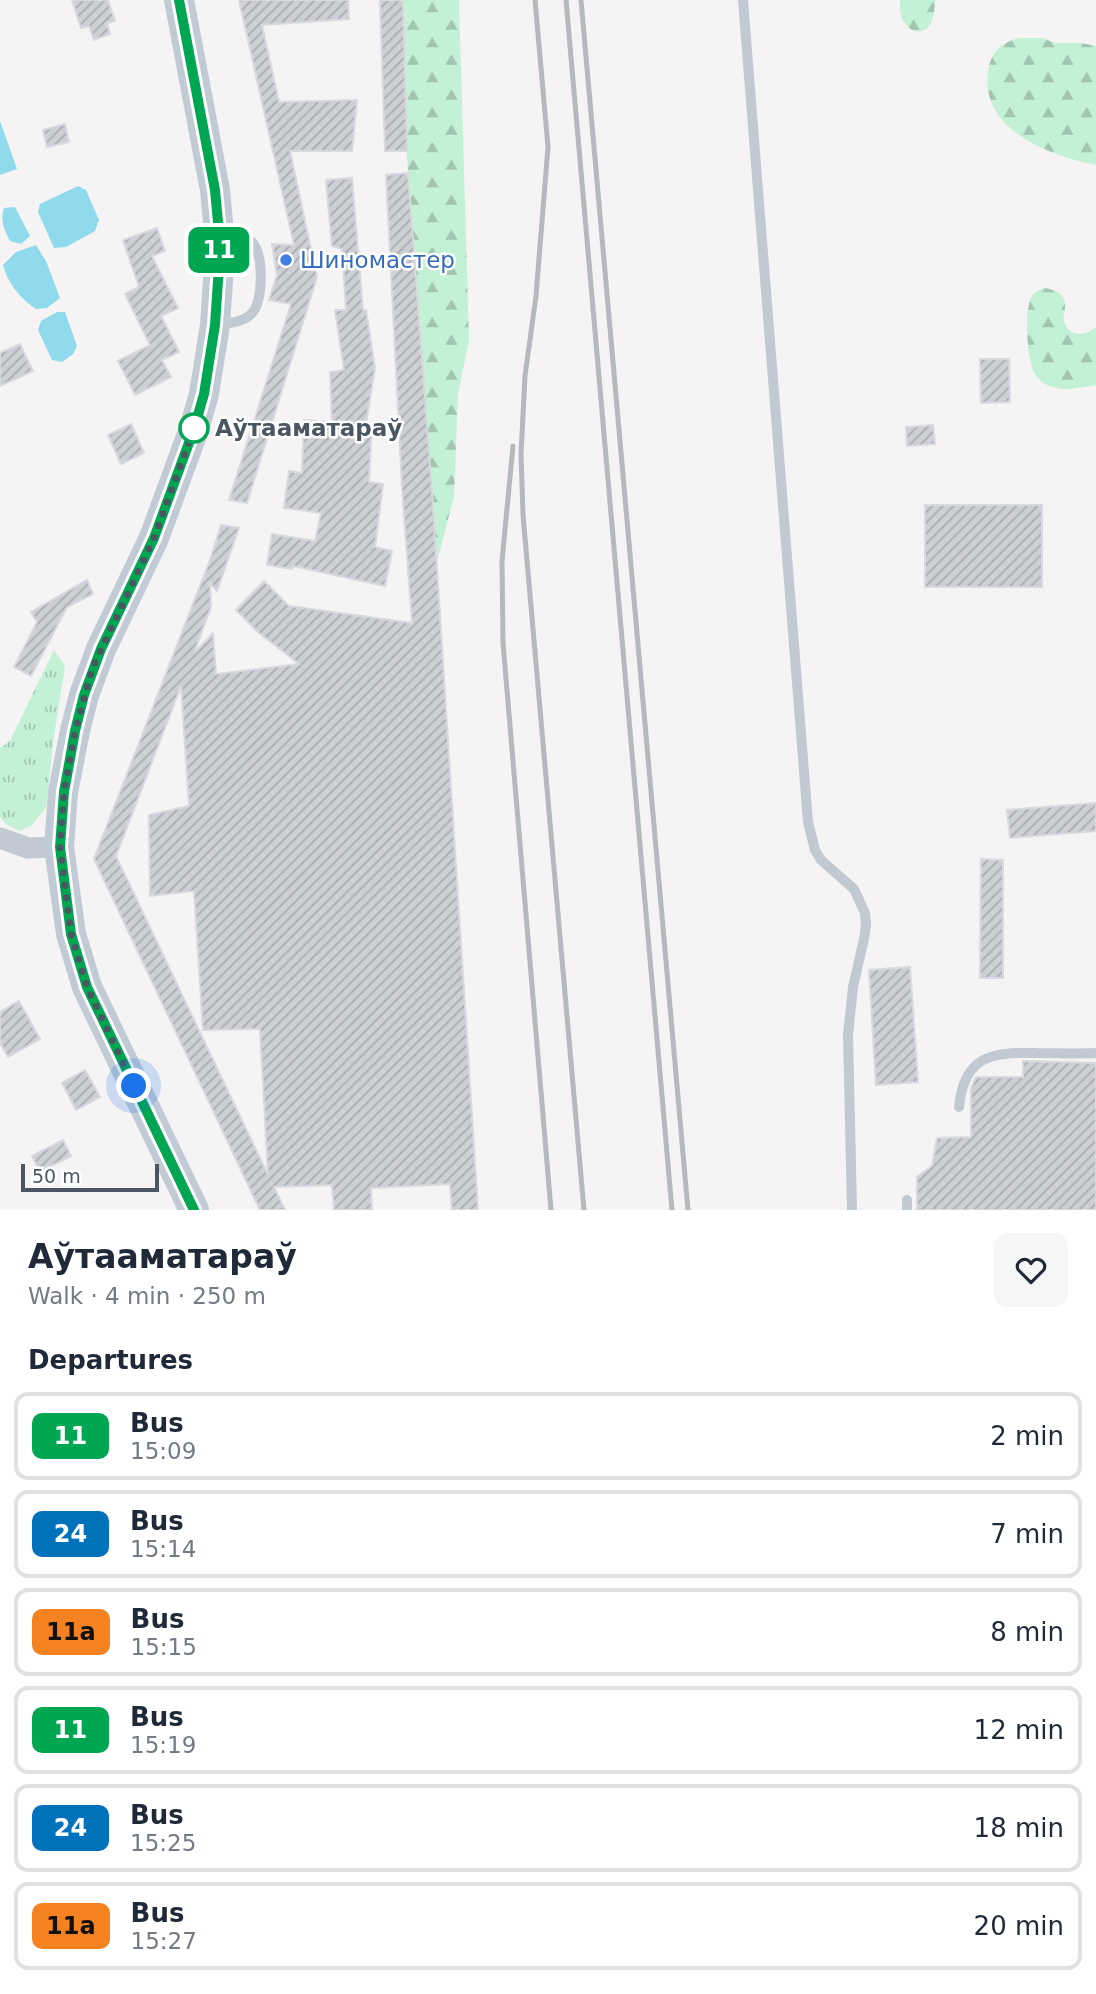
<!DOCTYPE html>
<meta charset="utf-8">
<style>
:root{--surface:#fff;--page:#f6f6f7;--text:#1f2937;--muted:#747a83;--line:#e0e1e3}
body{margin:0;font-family:"DejaVu Sans",sans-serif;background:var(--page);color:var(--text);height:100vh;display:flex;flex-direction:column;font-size:26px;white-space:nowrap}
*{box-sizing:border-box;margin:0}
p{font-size:23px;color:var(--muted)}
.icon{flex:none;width:38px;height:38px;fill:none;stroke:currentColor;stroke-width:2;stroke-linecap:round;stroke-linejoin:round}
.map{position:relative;height:1210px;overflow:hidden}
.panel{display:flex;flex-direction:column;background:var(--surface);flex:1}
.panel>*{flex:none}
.badge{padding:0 14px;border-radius:10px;font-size:24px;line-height:46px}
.scale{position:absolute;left:21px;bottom:18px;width:138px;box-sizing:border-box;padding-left:7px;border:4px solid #4a5661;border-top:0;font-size:19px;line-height:24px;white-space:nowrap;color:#4a5661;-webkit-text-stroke:5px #fff;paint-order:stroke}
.you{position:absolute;width:35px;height:35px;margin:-18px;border:5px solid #fff;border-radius:50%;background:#1a73e8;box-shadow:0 0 0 10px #1a73e833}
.map>.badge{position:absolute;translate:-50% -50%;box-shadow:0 0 0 4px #fff}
h2{padding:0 28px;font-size:26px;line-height:63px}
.round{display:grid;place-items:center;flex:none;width:74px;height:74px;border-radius:14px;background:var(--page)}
.head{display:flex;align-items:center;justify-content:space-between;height:119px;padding:0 28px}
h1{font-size:33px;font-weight:800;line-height:52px}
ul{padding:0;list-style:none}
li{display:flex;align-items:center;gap:21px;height:88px;margin:0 14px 10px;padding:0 14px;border:4px solid var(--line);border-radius:14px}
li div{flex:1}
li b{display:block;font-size:26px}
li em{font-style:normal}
li .badge{min-width:77px;font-weight:700;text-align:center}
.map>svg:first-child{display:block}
.grass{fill:url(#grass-tufts)}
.forest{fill:url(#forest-firs)}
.water{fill:#90daee}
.building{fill:url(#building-hatch);stroke:#d7d9de;stroke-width:2;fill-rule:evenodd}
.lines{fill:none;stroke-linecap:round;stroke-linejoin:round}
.service{stroke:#c1cad2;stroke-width:10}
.minor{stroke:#c1cad2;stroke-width:21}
.secondary{stroke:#c1cbd6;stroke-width:30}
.rail{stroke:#b5b8bd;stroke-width:5}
.line-casing{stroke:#fff;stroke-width:16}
.line{stroke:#00a651;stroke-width:10}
.walk{stroke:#4a5661;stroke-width:7;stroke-dasharray:0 12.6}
.shop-dot{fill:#3f7fe0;stroke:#fff;stroke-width:2.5}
.stop-dot{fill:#fff;stroke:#00a651;stroke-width:3.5}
.labels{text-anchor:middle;stroke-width:5;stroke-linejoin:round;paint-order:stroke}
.shop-label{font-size:23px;fill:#366cbe;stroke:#fff;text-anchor:start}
.stop-label{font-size:23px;font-weight:bold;fill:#4a5661;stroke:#fff;text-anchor:start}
</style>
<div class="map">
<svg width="1096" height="1210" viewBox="0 0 1096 1210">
<defs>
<pattern id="grass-tufts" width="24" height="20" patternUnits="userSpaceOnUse" patternTransform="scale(1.75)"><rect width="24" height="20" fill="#c3f1d5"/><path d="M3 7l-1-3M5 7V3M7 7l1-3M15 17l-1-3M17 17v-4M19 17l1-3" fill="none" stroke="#a0c6b0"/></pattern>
<pattern id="forest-firs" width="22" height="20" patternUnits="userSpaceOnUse" patternTransform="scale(1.75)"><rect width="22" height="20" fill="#c3f1d5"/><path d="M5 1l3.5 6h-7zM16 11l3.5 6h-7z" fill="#a0c6b0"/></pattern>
<pattern id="building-hatch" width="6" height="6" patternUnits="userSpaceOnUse" patternTransform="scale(1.75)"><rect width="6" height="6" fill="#cdcfd5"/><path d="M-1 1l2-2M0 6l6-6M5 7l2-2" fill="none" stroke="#a8abb0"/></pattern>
</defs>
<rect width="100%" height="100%" fill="#f5f3f3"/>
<path class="grass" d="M 54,650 L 65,666 L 54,736 L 46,808 L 32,825 L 20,831 L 6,824 L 0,817 L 0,748 L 10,741 Z"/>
<path class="forest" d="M 403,0 L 459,0 L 469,340 L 458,394 L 454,496 L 437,562 L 405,129 Z
M 900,0 L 935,0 C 935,7 934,16 931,23 C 925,35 911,34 904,22 C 900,16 900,8 900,0 Z
M 1018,38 L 1042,38 L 1055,43 L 1081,43 L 1096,46 L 1096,165 C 1050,156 980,130 988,72 C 991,52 1000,44 1018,38 Z
M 1043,288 C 1056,289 1067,295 1065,309 C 1064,316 1063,314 1064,321 C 1068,338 1086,336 1096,327 L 1096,385 C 1080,388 1062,392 1047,385 C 1043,383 1037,378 1035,374 C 1027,363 1024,311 1031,298 C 1033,293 1038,291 1043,288 Z"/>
<path class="water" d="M 0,121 L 17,169 L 0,175 Z
M 78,186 L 86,190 L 99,220 L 95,231 L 66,247 L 54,248 L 38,212 L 40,204 Z
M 15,207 L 30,236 L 21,244 L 10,241 C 4,229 0,220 4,208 Z
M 36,245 L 46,261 L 60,298 L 47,308 L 36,309 C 20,298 8,284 3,265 L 16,252 Z
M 57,312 L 65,312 L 77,346 L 73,354 L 62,362 L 52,360 L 38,330 L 41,321 Z"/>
<path class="building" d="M 72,0 L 108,0 L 115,21 L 107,23 L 110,34 L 94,40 L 89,26 L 81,28 Z
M 239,0 L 348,0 L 349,19 L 262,25 L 279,102 L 357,100 L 352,151 L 290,151 L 317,277 L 247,503 L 229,500 L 291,304 L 269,300 L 277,275 L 272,244 L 294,245 Z
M 380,0 L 403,0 L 407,151 L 385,151 Z
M 65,124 L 69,142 L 47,147 L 43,130 Z
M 408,173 L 433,506 L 478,1210 L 452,1210 L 450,1184 L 371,1188 L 372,1210 L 334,1210 L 332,1185 L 274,1187 L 285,1210 L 260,1210 L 94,859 L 210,560 L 221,525 L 239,528 L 217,591 L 210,583 L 211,607 L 194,653 L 213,633 L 216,674 L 299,664 L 259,633 L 236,610 L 264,581 L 289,606 L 412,623 L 402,487 L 386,175 ZM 181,686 L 189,806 L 149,815 L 150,896 L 194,891 L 203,1030 L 260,1029 L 268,1175 L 116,856 Z
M 352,178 L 363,310 L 366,310 L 375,368 L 366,423 L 372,423 L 369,482 L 383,484 L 375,547 L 392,551 L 385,586 L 293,566 L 292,569 L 267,565 L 272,534 L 315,541 L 321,513 L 284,508 L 289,471 L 302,473 L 304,420 L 332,422 L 330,372 L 344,370 L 335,310 L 346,310 L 342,249 L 332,246 L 326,180 Z
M 157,228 L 165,251 L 152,256 L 178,308 L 161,316 L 179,352 L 162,360 L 171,377 L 135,395 L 118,361 L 150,345 L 125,294 L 139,287 L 123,240 Z
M 20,344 L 33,371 L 0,386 L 0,353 Z
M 980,359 L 1009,359 L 1010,402 L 981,403 Z
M 131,424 L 144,453 L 121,464 L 108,435 Z
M 933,425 L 935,444 L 907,446 L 906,427 Z
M 925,505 L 1042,505 L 1042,587 L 925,587 Z
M 87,580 L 93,594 L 67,607 L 31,676 L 14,667 L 37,622 L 31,612 Z
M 1096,803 L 1096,831 L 1010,838 L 1007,810 Z
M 981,859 L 1003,860 L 1003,978 L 980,978 Z
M 910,967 L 918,1082 L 876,1085 L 869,970 Z
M 19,1001 L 40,1039 L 8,1057 L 0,1043 L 0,1012 Z
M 1023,1061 L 1096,1063 L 1096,1210 L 917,1210 L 917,1177 L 932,1166 L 937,1138 L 971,1137 L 971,1088 L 976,1077 L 1023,1077 Z
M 85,1070 L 100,1097 L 76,1110 L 62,1083 Z
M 63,1140 L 71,1156 L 40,1172 L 32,1156 Z"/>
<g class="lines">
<path class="service" d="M 743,0 L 808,822 L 815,850 L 821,860 L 854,889 L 865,913 L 866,925 L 864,939 L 853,987 L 848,1035 L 852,1210
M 218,325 C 230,323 245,322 253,312 C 263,298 264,255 252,242 C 245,235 231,234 221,233
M 959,1107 C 964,1056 991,1052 1036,1053 C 1056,1053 1076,1054 1096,1053
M 907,1210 L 907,1200"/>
<path class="minor" d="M 0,838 L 28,848 L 59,847"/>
<path class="secondary" d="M 179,0 L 215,190 L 219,233 L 219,266 L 215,325 L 204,394 L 194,429 L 154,538 L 101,649 L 84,695 L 75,731 L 63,792 L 59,847 L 71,934 L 87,987 L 194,1210"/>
<path class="rail" d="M 535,0 L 548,147 L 536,296 L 525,376 L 521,454 L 523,515 L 584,1210
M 566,0 L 672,1210
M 581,0 L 688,1210
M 513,446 L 502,561 L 503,643 L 551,1210"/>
</g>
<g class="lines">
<g class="line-casing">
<path id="line" d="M 179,0 L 215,190 L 219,233 L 219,266 L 215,325 L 204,394 L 194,429 L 154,538 L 101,649 L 84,695 L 75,731 L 64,792 L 60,847 L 71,934 L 87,987 L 194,1210"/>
</g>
<use href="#line" class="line"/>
<path class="walk" d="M 134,1086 L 87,987 L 71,934 L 60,847 L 64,792 L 75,731 L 92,669 L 154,538 L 194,428"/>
</g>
<circle class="shop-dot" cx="286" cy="260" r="7"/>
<circle class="stop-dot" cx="194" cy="428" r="14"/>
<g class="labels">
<g class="shop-label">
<text x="300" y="268">Шиномастер</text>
</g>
<g class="stop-label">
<text x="215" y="436">Аўтааматараў</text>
</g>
</g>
</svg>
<div class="scale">50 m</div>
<div class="you" style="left:134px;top:1086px"></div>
<b class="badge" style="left:219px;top:250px;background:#00a651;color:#fff">11</b>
</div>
<section class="panel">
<div class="head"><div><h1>Аўтааматараў</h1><p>Walk · 4 min · 250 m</p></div><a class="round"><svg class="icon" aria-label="heart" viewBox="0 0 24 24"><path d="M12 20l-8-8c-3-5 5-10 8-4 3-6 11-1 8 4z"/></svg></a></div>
<h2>Departures</h2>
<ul>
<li><span class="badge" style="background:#00a651;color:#fff">11</span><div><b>Bus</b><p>15:09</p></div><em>2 min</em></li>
<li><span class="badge" style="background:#0072bc;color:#fff">24</span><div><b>Bus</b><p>15:14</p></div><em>7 min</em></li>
<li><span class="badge" style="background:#f58220;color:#111">11а</span><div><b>Bus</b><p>15:15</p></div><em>8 min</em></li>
<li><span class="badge" style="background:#00a651;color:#fff">11</span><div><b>Bus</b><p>15:19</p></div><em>12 min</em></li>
<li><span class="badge" style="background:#0072bc;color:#fff">24</span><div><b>Bus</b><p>15:25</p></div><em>18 min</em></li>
<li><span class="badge" style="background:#f58220;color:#111">11а</span><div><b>Bus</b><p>15:27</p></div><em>20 min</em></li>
</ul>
</section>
